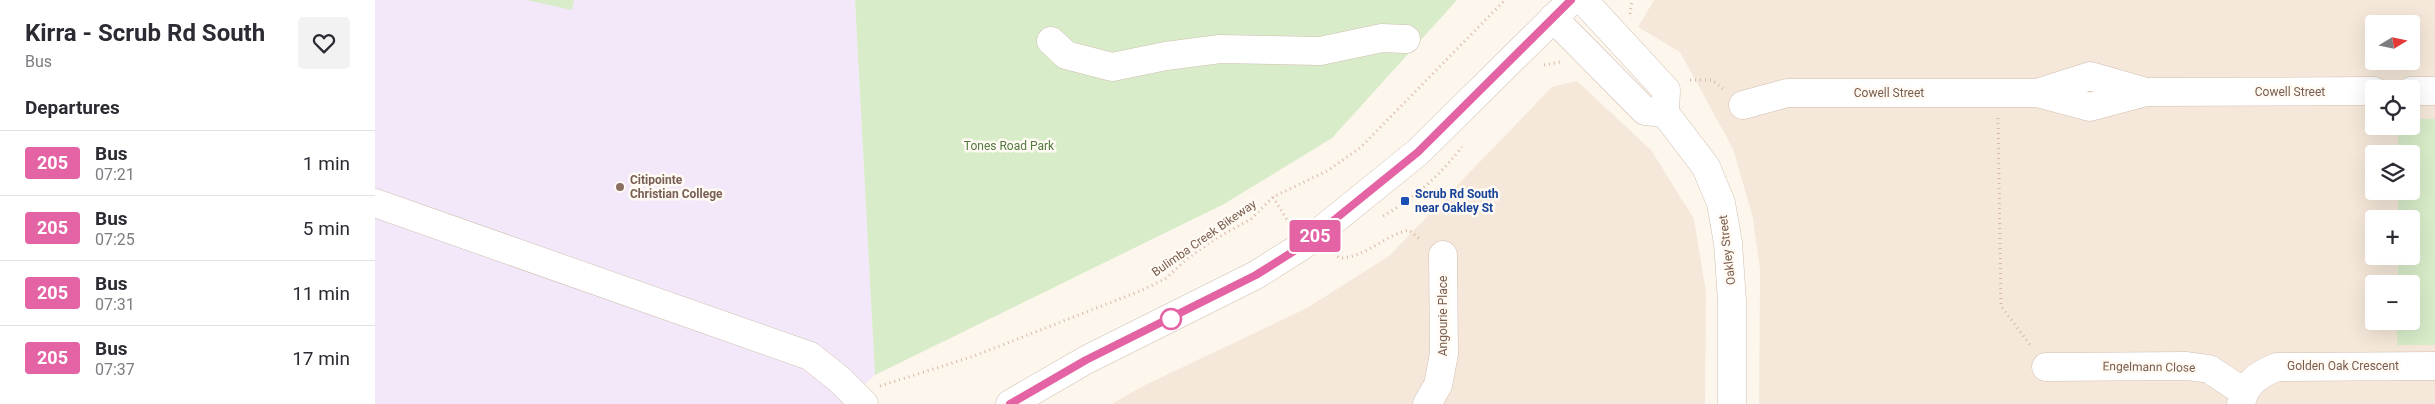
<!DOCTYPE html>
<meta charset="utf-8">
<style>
:root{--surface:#fff;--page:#f2f2f3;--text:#2b2b33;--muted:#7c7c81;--line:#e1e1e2}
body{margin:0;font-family:Roboto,sans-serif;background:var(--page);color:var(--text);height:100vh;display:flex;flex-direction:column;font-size:19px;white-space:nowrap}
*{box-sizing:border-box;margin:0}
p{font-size:16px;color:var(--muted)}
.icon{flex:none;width:28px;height:28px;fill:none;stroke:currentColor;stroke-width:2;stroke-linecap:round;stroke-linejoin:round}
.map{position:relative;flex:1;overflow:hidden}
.side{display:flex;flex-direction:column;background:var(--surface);width:375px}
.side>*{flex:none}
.badge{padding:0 10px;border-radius:4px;font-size:18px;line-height:32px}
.needle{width:32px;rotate:80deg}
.buttons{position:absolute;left:1990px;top:15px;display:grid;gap:10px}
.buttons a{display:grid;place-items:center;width:55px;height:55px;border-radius:5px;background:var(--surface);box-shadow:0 5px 20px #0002;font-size:25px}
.map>.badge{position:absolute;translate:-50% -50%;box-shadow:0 0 0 2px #fff}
h2{padding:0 25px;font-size:19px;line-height:45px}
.round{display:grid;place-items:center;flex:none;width:52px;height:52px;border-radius:5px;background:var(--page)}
.head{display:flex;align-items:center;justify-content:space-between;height:85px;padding:0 25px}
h1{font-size:24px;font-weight:700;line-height:38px}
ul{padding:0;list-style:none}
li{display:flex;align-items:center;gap:15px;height:65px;padding:0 25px;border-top:1px solid var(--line)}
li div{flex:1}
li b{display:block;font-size:19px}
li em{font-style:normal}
li .badge{min-width:55px;font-weight:700;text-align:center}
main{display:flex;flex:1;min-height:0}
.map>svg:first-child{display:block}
.residential{fill:#f5e8da;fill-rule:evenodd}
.education{fill:#f3e8fa}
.green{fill:#d8ecc9}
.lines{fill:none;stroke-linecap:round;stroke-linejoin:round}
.minor-casing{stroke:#d1beb0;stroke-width:29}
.path{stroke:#d9b8a5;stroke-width:3;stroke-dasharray:1 4;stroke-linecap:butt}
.minor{stroke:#fff;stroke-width:28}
.line-casing{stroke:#fff;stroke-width:11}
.line{stroke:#e463a4;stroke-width:8}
.education-dot{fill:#8d6e63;stroke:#fffaf3;stroke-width:2}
.transit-dot{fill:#1a4fb4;stroke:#fffaf3;stroke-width:2}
.stop-dot{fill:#fff;stroke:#e463a4;stroke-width:2.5}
.labels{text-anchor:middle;stroke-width:5;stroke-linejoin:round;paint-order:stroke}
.street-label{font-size:12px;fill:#7a5c4d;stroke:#fffaf3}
.park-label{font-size:12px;fill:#537a41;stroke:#fffaf3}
.education-label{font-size:12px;font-weight:bold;fill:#785e54;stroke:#fffaf3;text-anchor:start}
.transit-label{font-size:12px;font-weight:bold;fill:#164399;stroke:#fffaf3;text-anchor:start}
</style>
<main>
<section class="side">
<div class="head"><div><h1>Kirra - Scrub Rd South</h1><p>Bus</p></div><a class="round"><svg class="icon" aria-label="heart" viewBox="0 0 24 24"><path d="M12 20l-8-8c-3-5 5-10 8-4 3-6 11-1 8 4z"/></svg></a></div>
<h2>Departures</h2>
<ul>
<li><span class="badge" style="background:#e463a4;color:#fff">205</span><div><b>Bus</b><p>07:21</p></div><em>1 min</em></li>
<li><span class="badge" style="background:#e463a4;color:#fff">205</span><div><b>Bus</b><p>07:25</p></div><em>5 min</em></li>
<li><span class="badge" style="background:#e463a4;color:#fff">205</span><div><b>Bus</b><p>07:31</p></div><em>11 min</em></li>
<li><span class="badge" style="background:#e463a4;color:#fff">205</span><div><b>Bus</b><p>07:37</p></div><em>17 min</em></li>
</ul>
</section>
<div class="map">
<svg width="2060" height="404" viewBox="0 0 2060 404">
<rect width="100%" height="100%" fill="#fdf6ec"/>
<path class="residential" d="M 1279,0 L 2060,0 L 2060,119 L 2036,119 L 2036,89 L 1999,89 L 1999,126 L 2023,126 L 2023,154 L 1999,154 L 1999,191 L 2023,191 L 2023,219 L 1999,219 L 1999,256 L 2023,256 L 2022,284 L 1999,284 L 1999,321 L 2022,321 L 2022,345 L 2060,345 L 2060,404 L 1384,404 L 1385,270 L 1378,218 L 1358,149 L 1305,52 L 1263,27 ZM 1999,24 L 2036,24 L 2036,61 L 1999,61 Z
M 1202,81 L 1276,150 L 1319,219 L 1331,292 L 1330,404 L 737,404 L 766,387 L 932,308 L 1014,256 L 1177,87 Z"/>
<path class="education" d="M 0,0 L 480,0 L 500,375 L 469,404 L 0,404 Z"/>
<path class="green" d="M 151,0 L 199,0 L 197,10 Z
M 480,0 L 1082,0 L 957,138 L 849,204 L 500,375 Z
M 2036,119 L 2060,119 L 2060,345 L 2022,345 L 2022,321 L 2036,321 L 2036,284 L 2022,284 L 2023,256 L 2036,256 L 2036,219 L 2023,219 L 2023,191 L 2036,191 L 2036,154 L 2023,154 L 2023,126 L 2036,126 Z"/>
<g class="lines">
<g class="minor-casing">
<path id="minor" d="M 1208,0 L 1291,90 L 1290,113 L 1331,167 L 1346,203 L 1353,243 L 1357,301 L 1357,404
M 1178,18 L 1270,111 L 1290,113
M 676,41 L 691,55 L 737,67 L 791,56 L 845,49 L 945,51 L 1007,38 L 1031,39
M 2036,91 L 2060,91
M 1662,93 L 1715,76 L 1771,92
M 1368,105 L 1412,93 L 1662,93 L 1715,107 L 1771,92 L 1999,91
M 0,203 L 435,356 L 464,379 L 489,404
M 1671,367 L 1812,366 L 1834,369 L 1869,392
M 635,404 L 711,360 L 881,275 L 927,246 L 1043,152 L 1197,0
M 1052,404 L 1063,385 L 1069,354 L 1068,255
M 1866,404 C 1870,384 1883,374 1902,367 L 2060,366"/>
</g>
<path class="path" d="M 1255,14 L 1257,0
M 1169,65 L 1185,62
M 1315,80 L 1337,80 L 1348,89
M 1623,118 L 1626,306 L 1656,346
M 898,197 L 914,223
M 1008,216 C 1040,198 1065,175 1087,147
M 959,253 L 964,258 C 991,258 1007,236 1034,230 L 1047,241
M 505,386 L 599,356 L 765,291 L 790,279 L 813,258 L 840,239 L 876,219 L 898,197 L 952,171 L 985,148 L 1130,0"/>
<use href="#minor" class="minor"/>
</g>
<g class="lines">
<g class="line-casing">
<path id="line" d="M 635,404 L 711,360 L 881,275 L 927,246 L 1043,152 L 1196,0"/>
</g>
<use href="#line" class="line"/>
</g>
<circle class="education-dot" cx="245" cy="187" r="5"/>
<rect class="transit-dot" x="1025" y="196" width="10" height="10" rx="2.5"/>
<circle class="stop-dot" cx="796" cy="319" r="10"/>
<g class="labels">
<g class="street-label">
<text x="1915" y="96">Cowell Street</text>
<text x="1514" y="97">Cowell Street</text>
<text transform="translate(829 238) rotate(-35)" y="4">Bulimba Creek Bikeway</text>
<text transform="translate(1352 250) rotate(-97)" y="4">Oakley Street</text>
<text transform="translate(1068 316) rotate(-90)" y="4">Angourie Place</text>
<text x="1968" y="370">Golden Oak Crescent</text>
<text transform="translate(1774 367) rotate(1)" y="4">Engelmann Close</text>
</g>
<g class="park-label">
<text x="634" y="150">Tones Road Park</text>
</g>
<g class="education-label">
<text x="255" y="184">Citipointe<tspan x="255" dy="14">Christian College</tspan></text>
</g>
<g class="transit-label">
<text x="1040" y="198">Scrub Rd South<tspan x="1040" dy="14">near Oakley St</tspan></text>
</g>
</g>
</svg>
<div class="buttons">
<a><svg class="needle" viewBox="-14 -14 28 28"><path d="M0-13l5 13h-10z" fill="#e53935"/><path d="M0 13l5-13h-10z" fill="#7c7c81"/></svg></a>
<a><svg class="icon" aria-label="locate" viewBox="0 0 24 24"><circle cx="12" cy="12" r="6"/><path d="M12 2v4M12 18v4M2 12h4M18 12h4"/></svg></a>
<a><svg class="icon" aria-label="layers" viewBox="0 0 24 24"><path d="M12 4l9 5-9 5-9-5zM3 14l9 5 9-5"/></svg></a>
<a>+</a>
<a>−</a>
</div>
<b class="badge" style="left:940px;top:236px;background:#e463a4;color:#fff">205</b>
</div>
</main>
